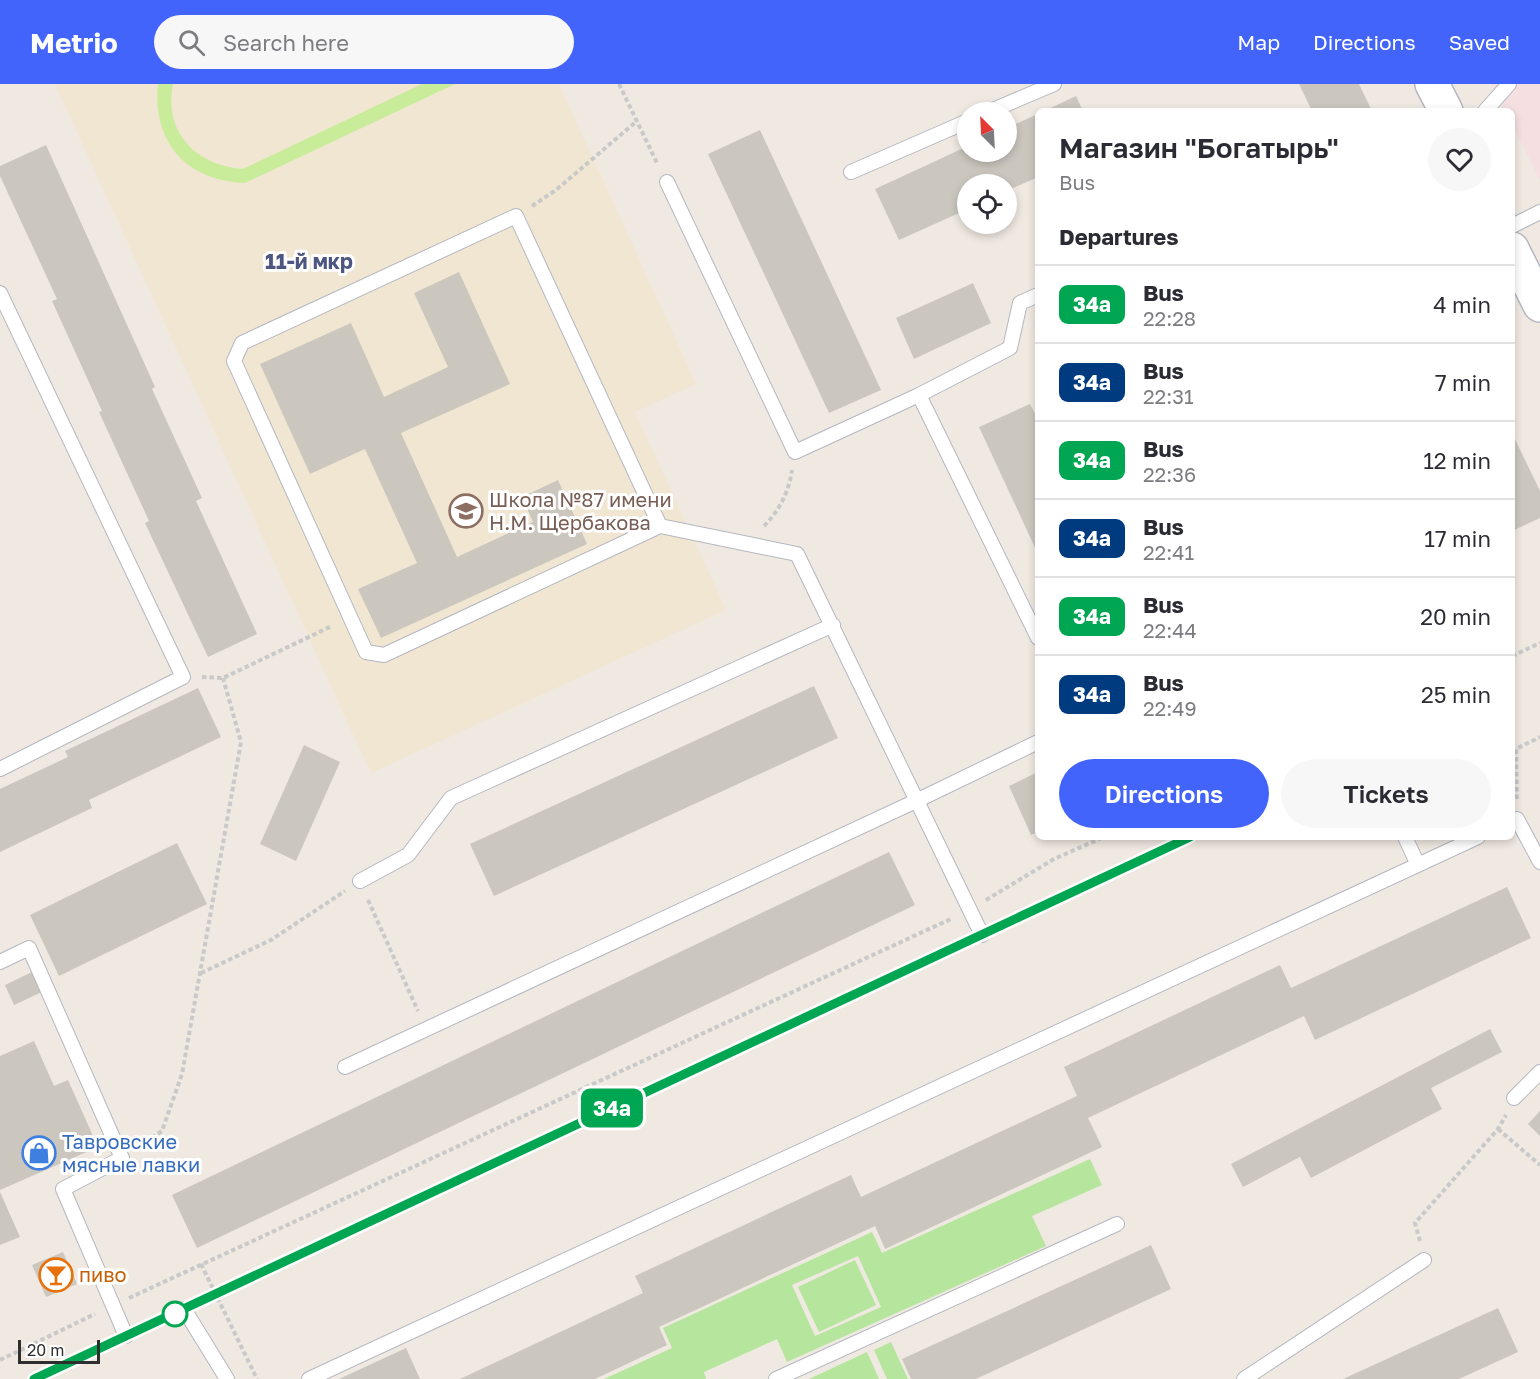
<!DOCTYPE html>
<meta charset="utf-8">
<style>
:root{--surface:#fff;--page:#f7f7f7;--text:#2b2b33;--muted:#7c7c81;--line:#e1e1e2;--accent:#4264fb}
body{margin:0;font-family:"Golos Text",sans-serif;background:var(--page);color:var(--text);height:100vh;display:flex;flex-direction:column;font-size:22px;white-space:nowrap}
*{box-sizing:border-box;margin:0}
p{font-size:20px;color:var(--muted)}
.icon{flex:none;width:33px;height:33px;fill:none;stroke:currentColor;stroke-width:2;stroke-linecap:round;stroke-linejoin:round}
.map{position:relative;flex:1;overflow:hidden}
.sheet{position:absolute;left:1035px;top:24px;width:480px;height:732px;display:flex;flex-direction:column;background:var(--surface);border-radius:9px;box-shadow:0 3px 9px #0003}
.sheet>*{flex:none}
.badge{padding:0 12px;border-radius:9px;font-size:21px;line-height:39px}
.needle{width:39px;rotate:336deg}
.controls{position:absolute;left:957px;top:18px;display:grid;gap:12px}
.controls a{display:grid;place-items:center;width:60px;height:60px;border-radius:50%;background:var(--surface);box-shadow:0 3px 9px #0003;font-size:30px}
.scale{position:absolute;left:18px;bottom:15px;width:82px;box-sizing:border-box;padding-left:6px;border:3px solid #2e2e2e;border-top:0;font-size:16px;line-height:21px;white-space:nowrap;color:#2e2e2e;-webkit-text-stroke:4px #fff;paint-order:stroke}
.map>.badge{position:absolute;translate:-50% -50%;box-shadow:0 0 0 3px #fff}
h2{padding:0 24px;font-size:22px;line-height:54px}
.round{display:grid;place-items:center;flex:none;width:63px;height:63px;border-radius:32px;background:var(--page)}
.overview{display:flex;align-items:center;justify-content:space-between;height:102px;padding:0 24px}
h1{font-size:28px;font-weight:600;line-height:45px}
.action{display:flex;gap:12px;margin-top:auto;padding:12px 24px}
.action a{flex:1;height:69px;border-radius:36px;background:var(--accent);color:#fff;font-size:24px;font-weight:600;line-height:69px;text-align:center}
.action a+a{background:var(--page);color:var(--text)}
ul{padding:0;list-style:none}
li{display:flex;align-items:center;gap:18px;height:78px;padding:0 24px;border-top:2px solid var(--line)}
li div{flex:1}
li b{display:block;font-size:22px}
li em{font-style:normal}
li .badge{min-width:66px;font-weight:700;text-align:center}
header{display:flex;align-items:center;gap:36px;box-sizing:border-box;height:84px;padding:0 30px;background:var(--accent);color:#fff}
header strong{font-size:28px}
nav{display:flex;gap:33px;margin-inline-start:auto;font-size:21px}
.search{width:420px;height:54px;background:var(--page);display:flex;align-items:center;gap:15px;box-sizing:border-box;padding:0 21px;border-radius:33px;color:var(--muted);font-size:22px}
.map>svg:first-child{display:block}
.education{fill:#f0e6d1}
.medical{fill:#f5dfe0}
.green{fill:#b6e59e;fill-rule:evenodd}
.pitch{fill:#c9ec9a}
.building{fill:#cbc7bf}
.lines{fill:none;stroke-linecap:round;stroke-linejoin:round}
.service-casing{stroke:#b4b7c1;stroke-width:16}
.tertiary-casing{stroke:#b4b7c1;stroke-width:36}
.path{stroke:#c9c9c9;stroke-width:4;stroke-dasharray:4.5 3;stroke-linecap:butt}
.service{stroke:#fff;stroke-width:14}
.tertiary{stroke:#fff;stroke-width:33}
.line-casing{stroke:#fff;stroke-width:14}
.line{stroke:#00a651;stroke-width:9}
.stop-dot{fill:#fff;stroke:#00a651;stroke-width:3}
.labels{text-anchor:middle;stroke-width:6;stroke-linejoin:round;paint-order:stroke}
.education-label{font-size:20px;fill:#785e54;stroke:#fff;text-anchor:start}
.shop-label{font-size:20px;fill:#366cbe;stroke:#fff;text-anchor:start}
.food-label{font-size:20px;fill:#c56008;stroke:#fff;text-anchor:start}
.neighbourhood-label{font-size:21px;font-weight:bold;fill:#4d5680;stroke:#fff}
</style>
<header>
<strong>Metrio</strong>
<div class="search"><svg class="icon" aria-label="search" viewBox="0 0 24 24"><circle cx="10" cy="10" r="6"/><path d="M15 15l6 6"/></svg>Search here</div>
<nav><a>Map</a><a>Directions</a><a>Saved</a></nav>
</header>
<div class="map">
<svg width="1540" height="1295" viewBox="0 0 1540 1295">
<rect width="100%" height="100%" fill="#efe9e1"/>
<path class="education" d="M 55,0 L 559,0 L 696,300 L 635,328 L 726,526 L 371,689 Z"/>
<path class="medical" d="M 1491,0 L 1540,0 L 1540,96 L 1512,41 L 1512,27 L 1505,27 Z"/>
<path class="green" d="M 1090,1075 L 1102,1101 L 1032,1132 L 1046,1162 L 787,1278 L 777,1255 L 704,1288 L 706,1295 L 604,1295 L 672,1264 L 663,1244 L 872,1148 L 882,1169 ZM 858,1172 L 881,1223 L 815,1252 L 792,1201 Z
M 855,1176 L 876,1221 L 819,1248 L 798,1203 Z
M 891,1258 L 908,1295 L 887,1295 L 874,1266 Z
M 867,1268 L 879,1295 L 809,1295 Z"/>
<path class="pitch" d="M 158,0 L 173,0 C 163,48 196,82 243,85 L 422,0 L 455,0 L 245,99 C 187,97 152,59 158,0 Z"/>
<path class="building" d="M 1299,0 L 1359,0 L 1372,27 L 1312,27 Z
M 1076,12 L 1083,27 L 1044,27 Z
M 1038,30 L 1038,93 L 1006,107 L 1006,100 L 968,100 L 968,125 L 899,156 L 875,105 L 968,62 L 968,68 L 1006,68 L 1006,44 Z
M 760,46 L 881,306 L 829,329 L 708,70 Z
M 46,61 L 155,303 L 152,305 L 202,414 L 196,417 L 257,550 L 208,573 L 145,439 L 149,437 L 99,328 L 102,327 L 52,217 L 57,215 L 0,92 L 0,82 Z
M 459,188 L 510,300 L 401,349 L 457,473 L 533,438 L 522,413 L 558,396 L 587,460 L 381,554 L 358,505 L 417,479 L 365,365 L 310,390 L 260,280 L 351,239 L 384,313 L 448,283 L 414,209 Z
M 973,199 L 991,239 L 914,275 L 896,234 Z
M 1030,320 L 1038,336 L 1038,470 L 979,343 Z
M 1512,349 L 1540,407 L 1540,434 L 1512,447 Z
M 814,602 L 838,654 L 494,812 L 470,760 Z
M 198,604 L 221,653 L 89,716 L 92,724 L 0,768 L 0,705 L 68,673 L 65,667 Z
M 304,661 L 340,678 L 296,777 L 260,760 Z
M 1038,688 L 1038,748 L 1031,751 L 1009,702 Z
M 177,759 L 207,820 L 59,892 L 30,831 Z
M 889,768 L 915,821 L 197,1164 L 172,1111 Z
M 1507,803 L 1531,854 L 1315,956 L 1304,932 L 1088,1034 L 1102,1063 L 885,1165 L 875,1142 L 659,1243 L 667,1261 L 595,1295 L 460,1295 L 643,1209 L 635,1192 L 851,1091 L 861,1113 L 1077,1012 L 1064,983 L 1280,881 L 1291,904 Z
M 32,888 L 42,908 L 14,921 L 5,901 Z
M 1490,945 L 1502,968 L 1431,1004 L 1442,1025 L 1311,1094 L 1300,1073 L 1243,1103 L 1231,1080 Z
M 34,957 L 54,1002 L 68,996 L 98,1063 L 0,1106 L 0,972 Z
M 1540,1027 L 1540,1052 L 1528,1040 Z
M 0,1108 L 20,1153 L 0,1161 Z
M 1151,1161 L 1171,1205 L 976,1295 L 911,1295 L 902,1275 Z
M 63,1168 L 77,1200 L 46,1213 L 32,1181 Z
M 1498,1224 L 1518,1268 L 1459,1295 L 1343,1295 Z
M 406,1264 L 420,1295 L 339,1295 Z"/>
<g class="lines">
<g class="service-casing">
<path id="service" d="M 1485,27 L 1509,0
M 988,28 L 1054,0
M 851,88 L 968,37
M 667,98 L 795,368 L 919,311 L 1010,264 L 1020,219 L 1038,211
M 1512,142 L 1540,128
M 0,209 L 183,593 L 0,685
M 919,311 L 1038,554
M 660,442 L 516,132 L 242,259 L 234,277 L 366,568 L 384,571 L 660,442 L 797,470 L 982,851
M 1512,737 L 1517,735 L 1540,778
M 1405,753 L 1418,781
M 360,797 L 408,771 L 451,714 L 833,541
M 0,878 L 29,864 L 122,1074 L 63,1105 L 126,1252
M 345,983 L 916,717 L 1038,658
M 1514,1014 L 1540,988
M 184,1225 L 227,1295
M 309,1295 L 1478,753
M 776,1295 L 1117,1140
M 1244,1295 L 1424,1176"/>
</g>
<g class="tertiary-casing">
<path id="tertiary" d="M 1432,0 L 1446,27
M 1512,165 L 1540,221"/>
</g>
<path class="path" d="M 619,0 L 658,81
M 532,122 L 556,106 L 637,37
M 764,442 C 779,427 789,408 792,386
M 1512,572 L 1540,559
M 202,593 L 223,594 L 332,542
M 1517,715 L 1516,665 L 1540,653
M 368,816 L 418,927
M 986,816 L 1054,775 L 1104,753
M 201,889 L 271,856 L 345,807
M 1498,1045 L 1540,1081
M 139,1062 L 162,1047 L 182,990 L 241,658 L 223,594
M 1420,1157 L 1415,1139 L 1498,1045 L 1506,1031
M 201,1180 L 257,1295
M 129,1214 L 953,834
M 0,1276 L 95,1230"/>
<use href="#service" class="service"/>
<use href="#tertiary" class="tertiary"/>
</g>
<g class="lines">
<g class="line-casing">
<path id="line" d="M 34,1295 L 1190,753"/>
</g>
<use href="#line" class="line"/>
</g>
<defs>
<g id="school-ring" transform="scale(1.725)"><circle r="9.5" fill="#fff" stroke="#8d6e63" stroke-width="1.5"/><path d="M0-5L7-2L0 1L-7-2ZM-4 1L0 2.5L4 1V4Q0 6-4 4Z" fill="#8d6e63"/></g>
<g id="shop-ring" transform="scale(1.725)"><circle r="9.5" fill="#fff" stroke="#3f7fe0" stroke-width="1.5"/><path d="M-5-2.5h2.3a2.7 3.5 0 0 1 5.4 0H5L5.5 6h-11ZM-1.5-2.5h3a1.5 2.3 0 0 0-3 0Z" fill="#3f7fe0"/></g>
<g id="bar-ring" transform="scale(1.725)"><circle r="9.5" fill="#fff" stroke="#e8710a" stroke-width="1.5"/><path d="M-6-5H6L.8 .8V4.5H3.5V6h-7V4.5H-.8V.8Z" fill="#e8710a"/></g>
</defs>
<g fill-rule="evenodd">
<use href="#school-ring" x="466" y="427"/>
<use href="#shop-ring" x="39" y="1069"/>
<use href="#bar-ring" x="56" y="1191"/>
</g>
<circle class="stop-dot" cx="175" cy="1230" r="12"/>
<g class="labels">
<g class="education-label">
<text x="489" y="423">Школа №87 имени<tspan x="489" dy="23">Н.М. Щербакова</tspan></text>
</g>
<g class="shop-label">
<text x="62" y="1065">Тавровские<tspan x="62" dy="23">мясные лавки</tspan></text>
</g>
<g class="food-label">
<text x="79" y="1198">пиво</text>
</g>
<g class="neighbourhood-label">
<text x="309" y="185">11-й мкр</text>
</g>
</g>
</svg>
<div class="controls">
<a><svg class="needle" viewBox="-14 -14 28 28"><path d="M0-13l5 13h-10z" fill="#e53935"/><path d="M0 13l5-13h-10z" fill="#7c7c81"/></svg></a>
<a><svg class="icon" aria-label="locate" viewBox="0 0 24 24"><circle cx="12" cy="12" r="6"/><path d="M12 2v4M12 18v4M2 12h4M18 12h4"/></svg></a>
</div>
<div class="scale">20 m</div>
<b class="badge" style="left:612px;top:1024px;background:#00a651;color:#fff">34а</b>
<section class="sheet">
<div class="overview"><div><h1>Магазин &quot;Богатырь&quot;</h1><p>Bus</p></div><a class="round"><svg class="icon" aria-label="heart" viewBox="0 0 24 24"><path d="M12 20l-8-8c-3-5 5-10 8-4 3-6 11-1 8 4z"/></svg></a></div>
<h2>Departures</h2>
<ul>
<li><span class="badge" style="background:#00a651;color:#fff">34а</span><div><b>Bus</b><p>22:28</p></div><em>4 min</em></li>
<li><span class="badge" style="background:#003b80;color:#fff">34a</span><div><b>Bus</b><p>22:31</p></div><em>7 min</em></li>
<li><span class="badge" style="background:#00a651;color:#fff">34а</span><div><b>Bus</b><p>22:36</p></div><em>12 min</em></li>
<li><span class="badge" style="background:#003b80;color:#fff">34a</span><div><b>Bus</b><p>22:41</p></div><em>17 min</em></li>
<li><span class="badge" style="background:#00a651;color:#fff">34а</span><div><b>Bus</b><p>22:44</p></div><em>20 min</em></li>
<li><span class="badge" style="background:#003b80;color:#fff">34a</span><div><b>Bus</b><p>22:49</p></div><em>25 min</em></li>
</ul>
<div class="action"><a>Directions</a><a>Tickets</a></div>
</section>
</div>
